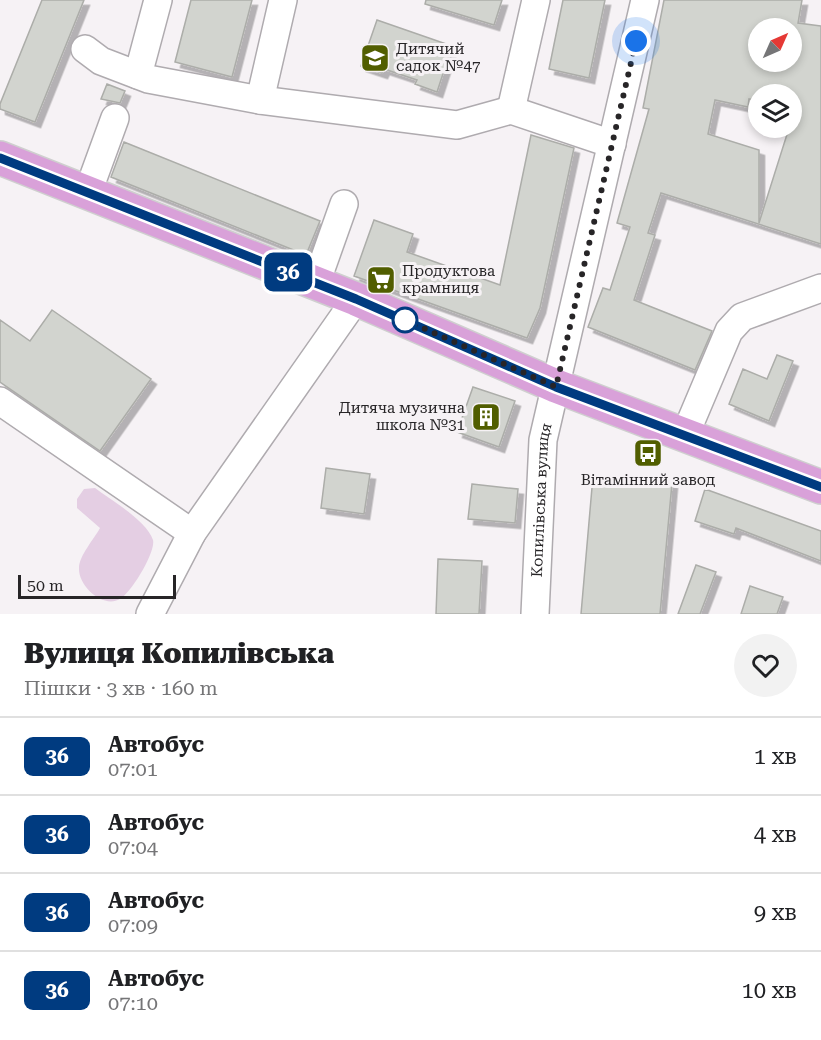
<!DOCTYPE html>
<html lang="uk">
<meta charset="utf-8">
<style>
:root{--surface:#fff;--page:#f2f2f2;--text:#202124;--muted:#757577;--line:#e0e0e0}
body{margin:0;font-family:"Roboto Serif",serif;background:var(--page);color:var(--text);height:100vh;display:flex;flex-direction:column;font-size:22px;white-space:nowrap}
*{box-sizing:border-box;margin:0}
p{font-size:20px;color:var(--muted)}
.icon{flex:none;width:33px;height:33px;fill:none;stroke:currentColor;stroke-width:2;stroke-linecap:round;stroke-linejoin:round}
.map{position:relative;height:614px;overflow:hidden}
.drawer{display:flex;flex-direction:column;background:var(--surface);flex:1}
.drawer>*{flex:none}
.badge{padding:0 12px;border-radius:9px;font-size:21px;line-height:39px}
.needle{width:39px;rotate:45deg}
.buttons{position:absolute;left:748px;top:18px;display:grid;gap:12px}
.buttons a{display:grid;place-items:center;width:54px;height:54px;border-radius:50%;background:var(--surface);box-shadow:0 3px 9px #0003;font-size:30px}
.scale{position:absolute;left:18px;bottom:15px;width:158px;box-sizing:border-box;padding-left:6px;border:3px solid #272527;border-top:0;font-size:16px;line-height:21px;white-space:nowrap;color:#272527;-webkit-text-stroke:4px #f6f2f5;paint-order:stroke}
.you{position:absolute;width:30px;height:30px;margin:-15px;border:4px solid #fff;border-radius:50%;background:#1a73e8;box-shadow:0 0 0 9px #1a73e833}
.map>.badge{position:absolute;translate:-50% -50%;box-shadow:0 0 0 3px #fff}
.round{display:grid;place-items:center;flex:none;width:63px;height:63px;border-radius:32px;background:var(--page)}
.head{display:flex;align-items:center;justify-content:space-between;height:102px;padding:0 24px}
h1{font-size:28px;font-weight:800;line-height:45px}
ul{padding:0;list-style:none}
li{display:flex;align-items:center;gap:18px;height:78px;padding:0 24px;border-top:2px solid var(--line)}
li div{flex:1}
li b{display:block;font-size:22px}
li em{font-style:normal}
li .badge{min-width:66px;font-weight:700;text-align:center}
.map>svg:first-child{display:block}
.green{fill:#e4cee3}
.building{fill:#d2d4cf;stroke:#acada9;stroke-width:1.5;fill-rule:evenodd;filter:url(#shadow)}
.lines{fill:none;stroke-linecap:round;stroke-linejoin:round}
.minor-casing{stroke:#afabaf;stroke-width:30}
.major-casing{stroke:#cfcfcf;stroke-width:36}
.minor{stroke:#fff;stroke-width:27}
.major{stroke:#d9a1d9;stroke-width:33}
.line-casing{stroke:#fff;stroke-width:14}
.line{stroke:#003b80;stroke-width:9}
.walk{stroke:#272527;stroke-width:6;stroke-dasharray:0 10.8}
.stop-dot{fill:#fff;stroke:#003b80;stroke-width:3}
.labels{text-anchor:middle;stroke-width:6;stroke-linejoin:round;paint-order:stroke}
.poi-label{font-size:15px;fill:#272527;stroke:#f6f2f5;text-anchor:start}
.street-label{font-size:15px;fill:#272527;stroke:#f6f2f5}
</style>
<div class="map">
<svg width="821" height="614" viewBox="0 0 821 614">
<defs>
<filter id="shadow"><feDropShadow dx="5.5" dy="5.5" stdDeviation="0" flood-color="#0004"/></filter>
</defs>
<rect width="100%" height="100%" fill="#f6f2f5"/>
<path class="green" d="M 95,488 C 111,500 147,521 153,540 C 156,552 131,593 120,599 C 103,609 78,586 79,568 C 79,556 94,539 100,528 L 77,508 L 77,499 L 84,489 Z"/>
<path class="building" d="M 42,0 L 84,0 L 35,122 L 0,109 L 0,104 Z
M 191,0 L 252,0 L 232,77 L 175,62 Z
M 426,0 L 502,0 L 494,25 L 425,4 Z
M 563,0 L 605,0 L 589,78 L 549,69 Z
M 664,0 L 802,0 L 798,23 L 821,26 L 821,244 L 661,193 L 648,233 L 655,235 L 634,300 L 712,331 L 695,370 L 588,327 L 603,288 L 610,290 L 630,227 L 617,223 L 649,109 L 643,108 ZM 759,28 L 792,28 L 792,62 L 759,62 ZM 759,94 L 792,94 L 792,108 L 795,108 L 792,128 L 789,128 L 759,223 L 759,150 L 708,134 L 715,100 L 748,107 L 749,99 L 759,101 Z
M 377,20 L 452,46 L 437,92 L 415,84 L 417,80 L 384,69 L 382,73 L 361,66 Z
M 107,84 L 125,91 L 120,103 L 101,99 Z
M 531,135 L 574,148 L 540,308 L 527,338 L 354,276 L 374,220 L 413,234 L 407,252 L 500,285 Z
M 124,142 L 320,221 L 306,255 L 111,177 Z
M 52,310 L 151,379 L 100,451 L 0,382 L 0,320 L 30,341 Z
M 777,355 L 793,361 L 769,421 L 729,404 L 743,369 L 767,379 Z
M 473,387 L 515,401 L 499,447 L 457,432 Z
M 326,468 L 370,474 L 364,514 L 321,508 Z
M 593,476 L 672,483 L 660,614 L 581,614 Z
M 472,484 L 518,489 L 515,523 L 468,519 Z
M 705,489 L 821,531 L 821,561 L 736,528 L 734,534 L 695,521 Z
M 438,559 L 482,561 L 479,614 L 436,614 Z
M 696,565 L 716,572 L 700,614 L 678,614 Z
M 750,586 L 783,597 L 777,614 L 741,614 Z"/>
<g class="lines">
<g class="minor-casing">
<g id="minor">
<path d="M 85,49 L 101,61 L 148,79 L 260,100 L 457,125 L 511,110 L 612,144"/>
<path d="M 138,75 L 158,0"/>
<path d="M 260,100 L 283,0"/>
<path d="M 511,110 L 536,0"/>
<path d="M 88,192 L 115,118"/>
<path d="M 316,283 L 344,204"/>
<path d="M 0,401 L 192,533"/>
<path d="M 685,435 L 729,331 L 742,317 L 821,288"/>
<path d="M 150,614 L 192,533 L 356,299"/>
<path id="s1" d="M 535,614 L 543,440 L 645,0"/>
</g>
</g>
<g class="major-casing">
<path id="major" d="M 0,158 L 356,299 L 556,386 L 821,487"/>
</g>
<use href="#minor" class="minor"/>
<use href="#major" class="major"/>
</g>
<g class="lines">
<g class="line-casing">
<path id="line" d="M 0,158 L 356,299 L 556,387 L 821,487"/>
</g>
<use href="#line" class="line"/>
<path class="walk" d="M 405,320 L 556,387 L 636,41"/>
</g>
<defs>
<g id="school-square" transform="scale(1.5)"><rect x="-9" y="-9" width="18" height="18" rx="4" fill="#515e00" stroke="#f6f2f5"/><path d="M0-5L7-2L0 1L-7-2ZM-4 1L0 2.5L4 1V4Q0 6-4 4Z" fill="#fff"/></g>
<g id="supermarket-square" transform="scale(1.5)"><rect x="-9" y="-9" width="18" height="18" rx="4" fill="#515e00" stroke="#f6f2f5"/><path d="M-6-5.5h2.5l.6 2H6L4.5 2H-2.5L-4.4-4H-6ZM-1.5 3.2a1.3 1.3 0 1 0 .1 0ZM3 3.2a1.3 1.3 0 1 0 .1 0Z" fill="#fff"/></g>
<g id="building-square" transform="scale(1.5)"><rect x="-9" y="-9" width="18" height="18" rx="4" fill="#515e00" stroke="#f6f2f5"/><path d="M-4-6H4V6H1V3H-1V6H-4ZM-2.5-4.3h1.7v1.8h-1.7ZM.8-4.3h1.7v1.8H.8ZM-2.5-1h1.7V.8h-1.7ZM.8-1h1.7V.8H.8Z" fill="#fff"/></g>
<g id="bus-square" transform="scale(1.5)"><rect x="-9" y="-9" width="18" height="18" rx="4" fill="#515e00" stroke="#f6f2f5"/><path d="M-5-6H5V4H4V6H2V4H-2V6H-4V4H-5ZM-3.5-4V0h7V-4ZM-3.5 1.2v1.5H-2V1.2ZM2 1.2v1.5H3.5V1.2Z" fill="#fff"/></g>
</defs>
<g fill-rule="evenodd">
<use href="#school-square" x="375" y="58"/>
<use href="#supermarket-square" x="381" y="280"/>
<use href="#building-square" x="486" y="417"/>
<use href="#bus-square" x="648" y="453"/>
</g>
<circle class="stop-dot" cx="405" cy="320" r="12"/>
<g class="labels">
<g class="poi-label">
<text x="396" y="54">Дитячий<tspan x="396" dy="17">садок №47</tspan></text>
<text x="402" y="276">Продуктова<tspan x="402" dy="17">крамниця</tspan></text>
<text x="465" y="413" text-anchor="end">Дитяча музична<tspan x="465" dy="17">школа №31</tspan></text>
<text x="648" y="485" text-anchor="middle">Вітамінний завод</text>
</g>
<g class="street-label">
<text dy="5" stroke="none"><textPath href="#s1" startOffset="114">Копилівська вулиця</textPath></text>
</g>
</g>
</svg>
<div class="buttons">
<a><svg class="needle" viewBox="-14 -14 28 28"><path d="M0-13l5 13h-10z" fill="#e53935"/><path d="M0 13l5-13h-10z" fill="#757577"/></svg></a>
<a><svg class="icon" aria-label="layers" viewBox="0 0 24 24"><path d="M12 4l9 5-9 5-9-5zM3 14l9 5 9-5"/></svg></a>
</div>
<div class="scale">50 m</div>
<div class="you" style="left:636px;top:41px"></div>
<b class="badge" style="left:288px;top:272px;background:#003b80;color:#fff">36</b>
</div>
<section class="drawer">
<div class="head"><div><h1>Вулиця Копилівська</h1><p>Пішки · 3 хв · 160 m</p></div><a class="round"><svg class="icon" aria-label="heart" viewBox="0 0 24 24"><path d="M12 20l-8-8c-3-5 5-10 8-4 3-6 11-1 8 4z"/></svg></a></div>
<ul>
<li><span class="badge" style="background:#003b80;color:#fff">36</span><div><b>Автобус</b><p>07:01</p></div><em>1 хв</em></li>
<li><span class="badge" style="background:#003b80;color:#fff">36</span><div><b>Автобус</b><p>07:04</p></div><em>4 хв</em></li>
<li><span class="badge" style="background:#003b80;color:#fff">36</span><div><b>Автобус</b><p>07:09</p></div><em>9 хв</em></li>
<li><span class="badge" style="background:#003b80;color:#fff">36</span><div><b>Автобус</b><p>07:10</p></div><em>10 хв</em></li>
</ul>
</section>
